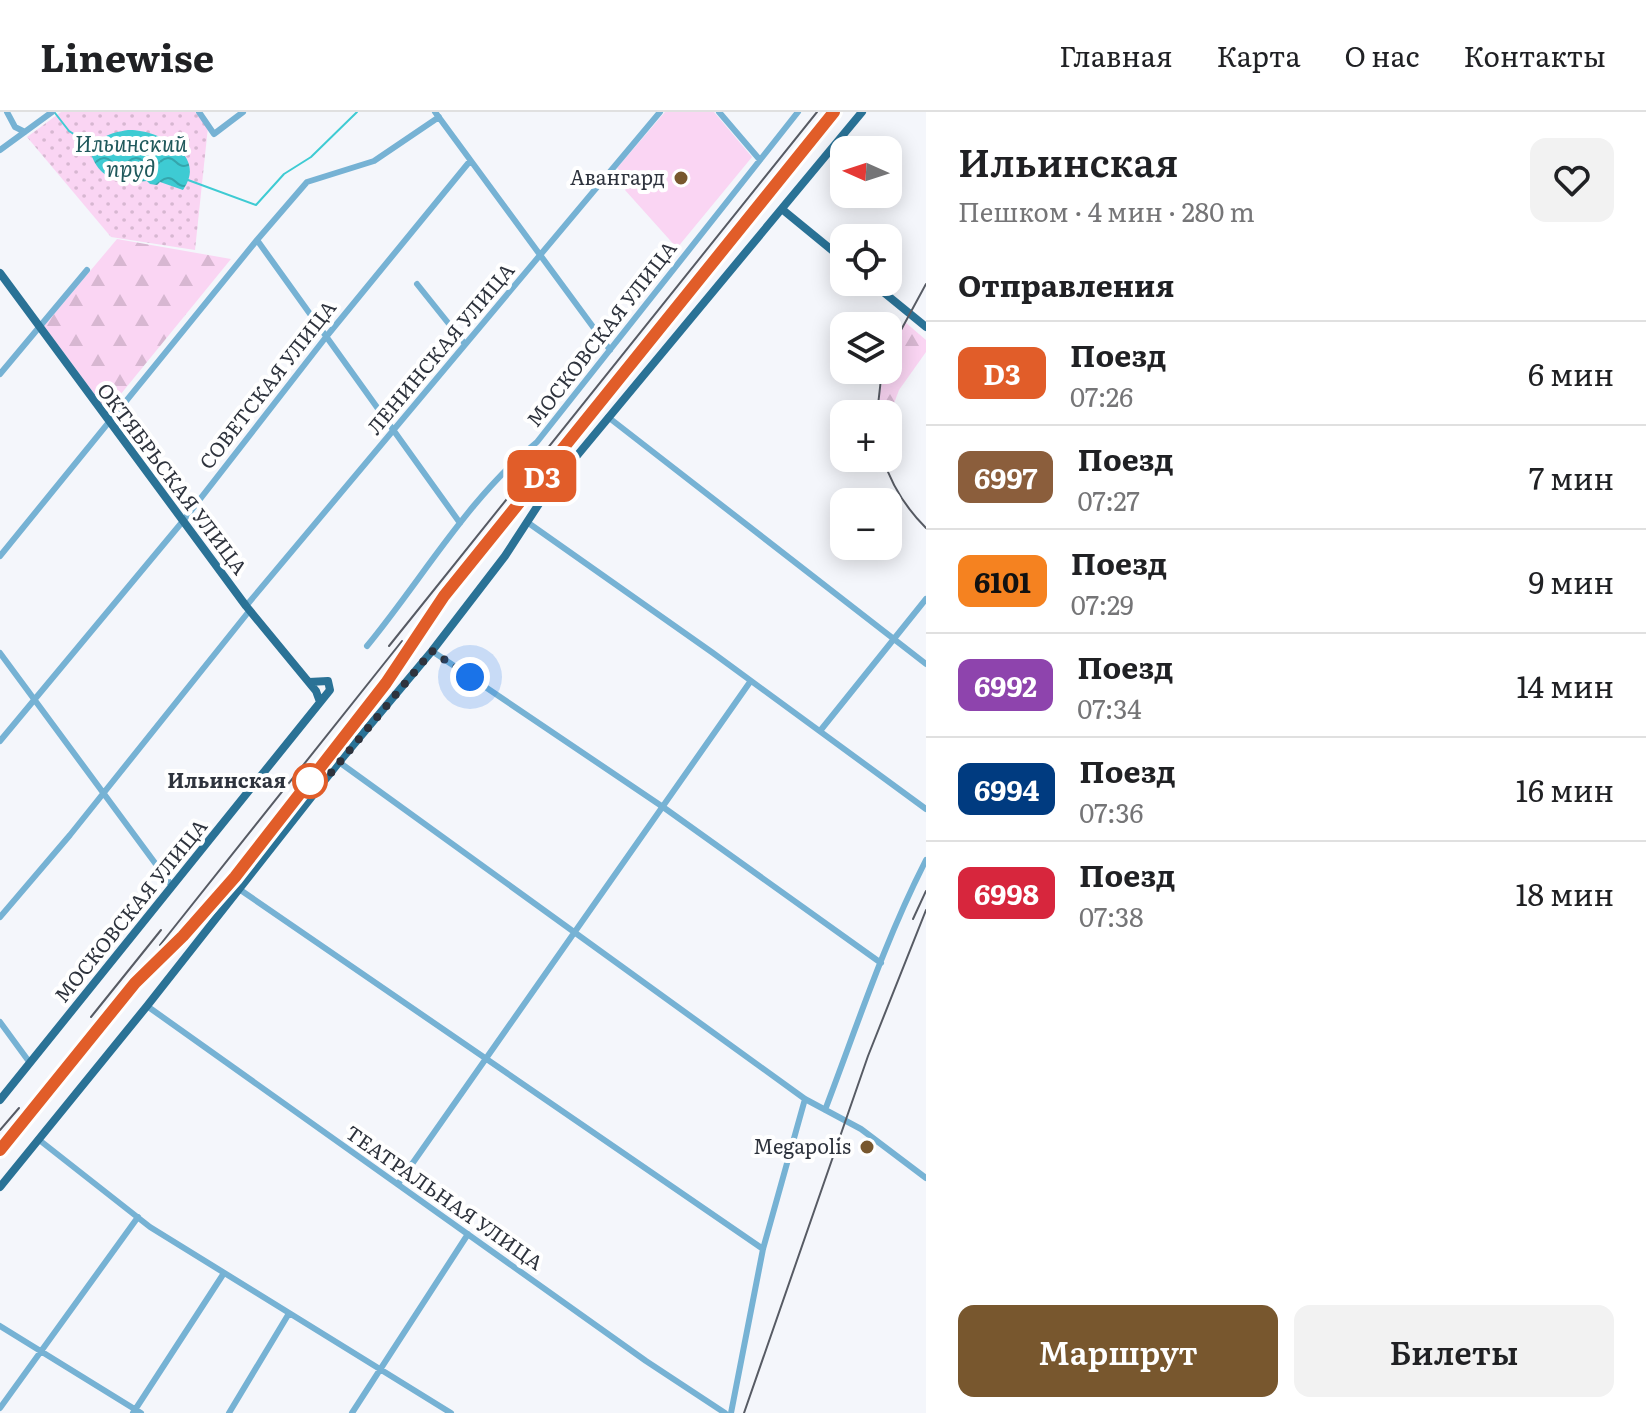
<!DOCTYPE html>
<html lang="ru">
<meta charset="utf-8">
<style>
:root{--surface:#fff;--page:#f2f2f2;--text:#202124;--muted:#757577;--line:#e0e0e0;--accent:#78572e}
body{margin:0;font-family:Literata,serif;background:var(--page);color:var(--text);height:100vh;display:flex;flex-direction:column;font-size:30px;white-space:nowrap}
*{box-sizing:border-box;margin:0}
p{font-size:26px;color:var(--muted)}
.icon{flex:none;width:44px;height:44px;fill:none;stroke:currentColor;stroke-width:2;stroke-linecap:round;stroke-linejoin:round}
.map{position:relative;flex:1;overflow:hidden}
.panel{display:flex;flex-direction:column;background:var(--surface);width:720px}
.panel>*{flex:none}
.badge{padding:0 16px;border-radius:12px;font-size:28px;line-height:52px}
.needle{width:52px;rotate:273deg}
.fabs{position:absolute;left:830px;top:24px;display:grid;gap:16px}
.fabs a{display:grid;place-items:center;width:72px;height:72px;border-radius:16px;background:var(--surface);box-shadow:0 4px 20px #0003;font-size:40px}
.you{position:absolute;width:40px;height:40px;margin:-20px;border:6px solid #fff;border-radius:50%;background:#1a73e8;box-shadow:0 0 0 12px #1a73e833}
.map>.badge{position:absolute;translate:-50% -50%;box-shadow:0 0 0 4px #fff}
h2{padding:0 32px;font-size:30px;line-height:72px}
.round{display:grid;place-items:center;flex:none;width:84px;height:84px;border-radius:16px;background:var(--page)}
.headline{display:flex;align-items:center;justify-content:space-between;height:136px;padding:0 32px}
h1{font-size:38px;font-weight:600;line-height:60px}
.button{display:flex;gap:16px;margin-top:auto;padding:16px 32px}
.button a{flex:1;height:92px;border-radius:16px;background:var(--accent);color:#fff;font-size:32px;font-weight:600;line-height:92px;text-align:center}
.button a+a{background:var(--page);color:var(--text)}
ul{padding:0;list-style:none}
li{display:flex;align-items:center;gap:24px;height:104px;padding:0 32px;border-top:2px solid var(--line)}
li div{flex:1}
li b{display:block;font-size:30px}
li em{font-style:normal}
li .badge{min-width:88px;font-weight:700;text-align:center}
header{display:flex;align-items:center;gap:48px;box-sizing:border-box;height:112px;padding:0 40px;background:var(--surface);border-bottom:2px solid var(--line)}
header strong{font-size:38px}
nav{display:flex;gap:44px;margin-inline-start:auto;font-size:28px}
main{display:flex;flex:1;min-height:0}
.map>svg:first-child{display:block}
.grass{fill:#fad5f3}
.forest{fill:url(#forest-firs)}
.park{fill:url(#park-dots)}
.water{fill:url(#water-waves)}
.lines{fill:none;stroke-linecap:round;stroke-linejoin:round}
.stream{stroke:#3ecbd3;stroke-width:2}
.minor{stroke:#76b2d4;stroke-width:6}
.major{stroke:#2a7296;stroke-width:8}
.rail{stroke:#575b64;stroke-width:2}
.line-casing{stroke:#fff;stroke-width:18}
.line{stroke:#e15d29;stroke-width:12}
.walk{stroke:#2e333d;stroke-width:8;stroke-dasharray:0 14.4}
.poi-dot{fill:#78572e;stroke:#fff;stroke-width:3}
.stop-dot{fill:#fff;stroke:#e15d29;stroke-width:4}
.labels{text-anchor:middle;stroke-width:8;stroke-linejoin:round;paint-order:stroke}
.poi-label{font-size:20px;fill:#2e333d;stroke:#fff;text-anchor:end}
.street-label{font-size:20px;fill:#2e333d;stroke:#fff}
.stop-label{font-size:20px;font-weight:bold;fill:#2e333d;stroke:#fff;text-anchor:end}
.water-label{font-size:22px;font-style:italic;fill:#20595c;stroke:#fff}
</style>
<header>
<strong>Linewise</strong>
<nav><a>Главная</a><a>Карта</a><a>О нас</a><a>Контакты</a></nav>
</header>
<main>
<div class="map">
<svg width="926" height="1301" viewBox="0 0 926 1301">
<defs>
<pattern id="forest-firs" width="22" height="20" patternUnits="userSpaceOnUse" patternTransform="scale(2)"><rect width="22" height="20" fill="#fad5f3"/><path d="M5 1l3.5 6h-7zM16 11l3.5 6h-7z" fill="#d7b7d1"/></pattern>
<pattern id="park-dots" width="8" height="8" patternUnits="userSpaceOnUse" patternTransform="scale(2)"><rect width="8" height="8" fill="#fad5f3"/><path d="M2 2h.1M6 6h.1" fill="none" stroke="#d7b7d1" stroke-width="1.8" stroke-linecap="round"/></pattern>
<pattern id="water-waves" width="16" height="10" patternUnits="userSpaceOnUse" patternTransform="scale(2)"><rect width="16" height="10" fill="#3ecbd3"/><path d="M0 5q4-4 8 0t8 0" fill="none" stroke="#34a5ac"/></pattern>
</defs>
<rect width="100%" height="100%" fill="#f4f6fb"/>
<path class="grass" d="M 665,0 L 714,0 L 752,45 L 677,136 L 625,78 L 632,70 L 617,56 Z"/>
<path class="forest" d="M 117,127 L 231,147 L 107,299 L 44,214 Z
M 905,210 L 926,228 L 926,240 L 899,278 L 890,302 L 879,302 L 880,279 L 886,258 L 888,258 L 889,244 Z"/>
<path class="park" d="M 61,0 L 195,0 L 208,15 L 195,138 L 111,125 L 27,25 Z"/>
<path class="water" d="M 128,18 C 157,17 209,43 183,78 L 160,70 L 157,73 L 150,72 L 147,69 C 124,71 101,71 91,42 C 98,24 110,21 128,18 Z"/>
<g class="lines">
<path class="stream" d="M 55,1 L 69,19 L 94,35
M 188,68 L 256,93 L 284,62 L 311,45 L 357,0"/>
<path class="minor" d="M 7,0 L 15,15 L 25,20
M 199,0 L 214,22 L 243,0
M 435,0 L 610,238
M 719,0 L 760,48
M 0,38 L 52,0
M 257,128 L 460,411
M 417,172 L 465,232
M 0,262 L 87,158
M 608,305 L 926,552
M 527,410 L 713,541 L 926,697
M 0,444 L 257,128 L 307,70 L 374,49 L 439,5
M 246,494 L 660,0
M 367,534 C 423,466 468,386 537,330 L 798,0
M 432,539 L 663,695 L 881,851
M 0,541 L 172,774
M 820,619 L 926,487
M 0,629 L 183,409 L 326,225 L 470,49
M 339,650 L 805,987 L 861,1017 L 926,1066
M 239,777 L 763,1137
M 0,805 L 70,723 L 250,498
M 147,894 L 646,1249 L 725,1301
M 0,910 L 30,951
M 825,998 C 857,914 885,828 926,748
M 38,1027 L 150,1115 L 451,1301
M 398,1072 L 750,570
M 0,1214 L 141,1301
M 0,1296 L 138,1105
M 133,1301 L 224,1161
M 229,1301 L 288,1203
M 352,1301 L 468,1122
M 731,1301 L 763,1137 L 805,987"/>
<path class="major" d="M 783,98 L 844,148
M 0,161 L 246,494 L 316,579 L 320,590
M 871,170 L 926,215
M 0,988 L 330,578 L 328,569 L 309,570
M 0,1075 L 147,894 L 339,650 L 432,539 L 505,444 L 546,381 L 862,0"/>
<path class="rail" d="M 888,242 L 926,172
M 877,302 L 882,258
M 883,346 C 891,372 907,397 926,416
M 389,534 L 817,0
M 913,807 L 926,779
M 160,833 L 402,529
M 91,905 L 161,818
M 0,1018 L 19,996
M 0,1038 L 135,871 L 183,824 L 235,765 L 386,571 L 444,484 L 834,0
M 744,1301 L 868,944 L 926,798"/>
</g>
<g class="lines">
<g class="line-casing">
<path id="line" d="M 0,1038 L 135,871 L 183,824 L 235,765 L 386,571 L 444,484 L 834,0"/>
</g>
<use href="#line" class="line"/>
<path class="walk" d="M 310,669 L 320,674 L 432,539 L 470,565"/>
</g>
<g class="poi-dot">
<circle cx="681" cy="66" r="8"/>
<circle cx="867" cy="1035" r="8"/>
</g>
<circle class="stop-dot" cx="310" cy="669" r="16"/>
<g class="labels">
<g class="poi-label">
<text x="665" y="73">Авангард</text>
<text x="851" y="1042">Megapolis</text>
</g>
<g class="street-label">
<text transform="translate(602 222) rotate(-52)" y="7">МОСКОВСКАЯ УЛИЦА</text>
<text transform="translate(441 237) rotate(-50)" y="7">ЛЕНИНСКАЯ УЛИЦА</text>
<text transform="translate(268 273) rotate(-52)" y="7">СОВЕТСКАЯ УЛИЦА</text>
<text transform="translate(172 367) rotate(53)" y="7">ОКТЯБРЬСКАЯ УЛИЦА</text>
<text transform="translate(131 799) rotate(-51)" y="7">МОСКОВСКАЯ УЛИЦА</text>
<text transform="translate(444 1086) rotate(35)" y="7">ТЕАТРАЛЬНАЯ УЛИЦА</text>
</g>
<g class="stop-label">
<text x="286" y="676">Ильинская</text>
</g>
<g class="water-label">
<text x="131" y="40">Ильинский<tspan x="131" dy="25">пруд</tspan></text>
</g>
</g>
</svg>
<div class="fabs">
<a><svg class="needle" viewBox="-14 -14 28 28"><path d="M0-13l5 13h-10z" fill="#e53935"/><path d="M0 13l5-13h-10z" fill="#757577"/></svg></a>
<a><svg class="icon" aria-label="locate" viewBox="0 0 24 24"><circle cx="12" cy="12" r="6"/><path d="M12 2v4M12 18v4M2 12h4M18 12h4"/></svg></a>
<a><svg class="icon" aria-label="layers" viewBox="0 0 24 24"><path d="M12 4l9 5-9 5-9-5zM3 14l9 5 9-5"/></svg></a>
<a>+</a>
<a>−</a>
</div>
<div class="you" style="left:470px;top:565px"></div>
<b class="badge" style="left:542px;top:364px;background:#e15d29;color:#fff">D3</b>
</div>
<section class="panel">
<div class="headline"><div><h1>Ильинская</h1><p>Пешком · 4 мин · 280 m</p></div><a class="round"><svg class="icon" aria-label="heart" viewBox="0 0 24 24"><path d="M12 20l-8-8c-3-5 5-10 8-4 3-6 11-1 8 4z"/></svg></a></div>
<h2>Отправления</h2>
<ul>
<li><span class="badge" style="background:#e15d29;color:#fff">D3</span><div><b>Поезд</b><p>07:26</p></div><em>6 мин</em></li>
<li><span class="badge" style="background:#8b5e3c;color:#fff">6997</span><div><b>Поезд</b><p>07:27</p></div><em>7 мин</em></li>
<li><span class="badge" style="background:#f58220;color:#111">6101</span><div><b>Поезд</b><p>07:29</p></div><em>9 мин</em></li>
<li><span class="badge" style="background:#8e44ad;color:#fff">6992</span><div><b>Поезд</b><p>07:34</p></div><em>14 мин</em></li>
<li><span class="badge" style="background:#003b80;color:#fff">6994</span><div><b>Поезд</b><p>07:36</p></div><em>16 мин</em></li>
<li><span class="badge" style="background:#d7263d;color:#fff">6998</span><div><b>Поезд</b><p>07:38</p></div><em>18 мин</em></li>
</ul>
<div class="button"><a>Маршрут</a><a>Билеты</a></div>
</section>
</main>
